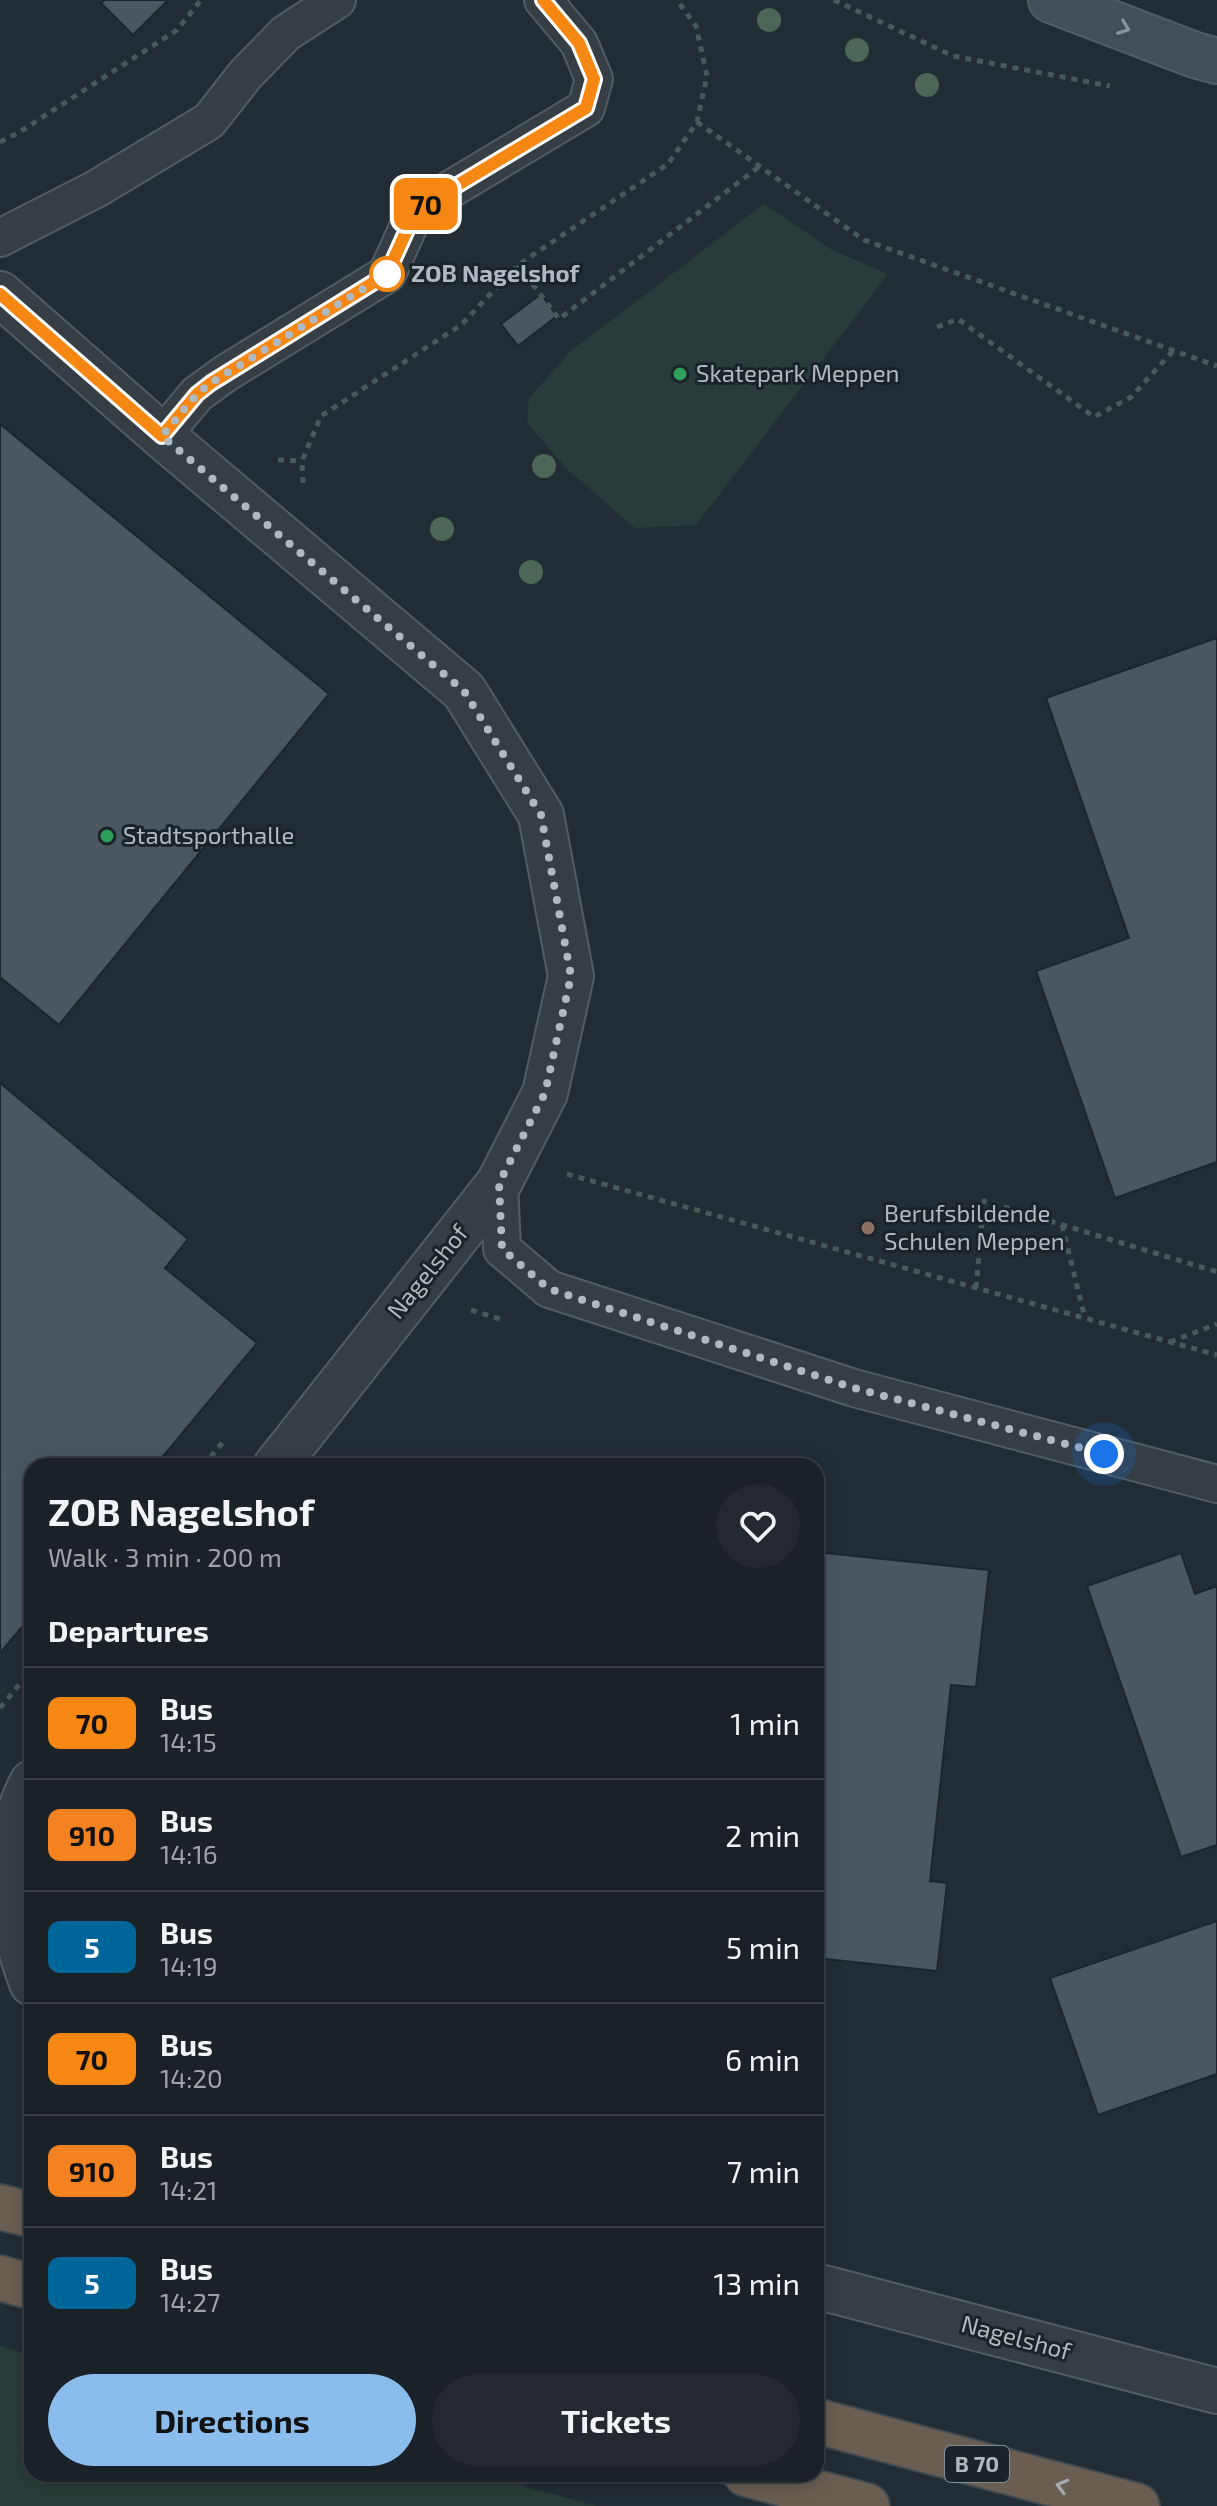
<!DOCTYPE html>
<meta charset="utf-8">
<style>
:root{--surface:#1a2127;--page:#23292f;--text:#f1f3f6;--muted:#9fa3a7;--line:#383e44;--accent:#8abcec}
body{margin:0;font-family:"Exo 2",sans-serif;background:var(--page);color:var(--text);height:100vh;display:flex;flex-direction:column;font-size:30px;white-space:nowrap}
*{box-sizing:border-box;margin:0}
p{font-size:26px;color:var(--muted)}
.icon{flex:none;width:44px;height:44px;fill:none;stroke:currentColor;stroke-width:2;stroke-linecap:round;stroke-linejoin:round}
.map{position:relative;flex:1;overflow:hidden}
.drawer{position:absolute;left:24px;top:1458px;width:800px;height:1024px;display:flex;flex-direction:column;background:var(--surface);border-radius:24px;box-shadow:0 4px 20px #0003,0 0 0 2px var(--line)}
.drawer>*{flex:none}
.badge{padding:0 16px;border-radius:12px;font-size:28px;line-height:52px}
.you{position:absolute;width:40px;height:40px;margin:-20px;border:6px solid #fff;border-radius:50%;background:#1a73e8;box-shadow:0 0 0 12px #1a73e833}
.map>.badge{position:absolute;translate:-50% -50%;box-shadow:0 0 0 4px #fff}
h2{padding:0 24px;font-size:30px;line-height:72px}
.round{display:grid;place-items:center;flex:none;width:84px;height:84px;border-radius:42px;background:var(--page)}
.headline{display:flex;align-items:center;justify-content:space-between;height:136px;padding:0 24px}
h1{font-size:38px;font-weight:700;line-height:60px}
.button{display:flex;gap:16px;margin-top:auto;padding:16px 24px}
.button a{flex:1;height:92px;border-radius:48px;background:var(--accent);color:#111;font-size:32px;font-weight:700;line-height:92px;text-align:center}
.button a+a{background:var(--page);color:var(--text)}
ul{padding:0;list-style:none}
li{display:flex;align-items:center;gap:24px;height:112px;padding:0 24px;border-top:2px solid var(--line)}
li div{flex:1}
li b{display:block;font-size:30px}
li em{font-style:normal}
li .badge{min-width:88px;font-weight:700;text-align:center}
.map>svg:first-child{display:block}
.green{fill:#2a3c39}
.building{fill:#4a5760;stroke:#1c252c;stroke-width:2}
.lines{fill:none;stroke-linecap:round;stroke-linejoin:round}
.lane-casing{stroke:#525c63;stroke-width:40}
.street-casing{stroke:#525c63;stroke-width:48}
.secondary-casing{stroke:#525c63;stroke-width:48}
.highway-casing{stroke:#3f4950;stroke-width:48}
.path{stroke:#485959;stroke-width:5;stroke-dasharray:6 6;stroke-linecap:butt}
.lane{stroke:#353e45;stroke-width:36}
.street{stroke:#353e45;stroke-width:44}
.secondary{stroke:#434e58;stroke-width:44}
.highway{stroke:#6a5e53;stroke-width:44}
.tree{fill:#4d6657}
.oneway{stroke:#89949d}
.oneway2{stroke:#a5abb1}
.line-casing{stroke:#fff;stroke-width:18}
.line{stroke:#f68712;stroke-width:12}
.walk{stroke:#afb9c2;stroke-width:8;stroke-dasharray:0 14.4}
.stop-dot{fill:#fff;stroke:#f68712;stroke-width:4}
.leisure-dot{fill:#2e9e5b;stroke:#1a232a;stroke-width:3}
.education-dot{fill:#8d6e63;stroke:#1a232a;stroke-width:3}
.labels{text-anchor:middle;stroke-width:6;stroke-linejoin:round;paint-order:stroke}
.shield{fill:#1a232a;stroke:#828c94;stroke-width:2}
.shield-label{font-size:22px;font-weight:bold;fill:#afb9c2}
.stop-label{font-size:24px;font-weight:bold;fill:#afb9c2;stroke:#1a232a;text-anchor:start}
.poi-label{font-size:24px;fill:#afb9c2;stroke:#1a232a;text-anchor:start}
.street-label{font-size:24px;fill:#afb9c2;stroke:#1a232a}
</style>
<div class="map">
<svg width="1217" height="2506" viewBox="0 0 1217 2506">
<rect width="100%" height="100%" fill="#222c34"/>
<path class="green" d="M 764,204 L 832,250 L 888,274 L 696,525 L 635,528 L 567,469 L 529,425 L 527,418 L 529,398 L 571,351 Z
M 0,2346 L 32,2355 L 32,2474 L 477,2474 L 597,2506 L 0,2506 Z"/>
<path class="building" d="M 105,0 L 168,0 L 133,35 L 101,3 Z
M 541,294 L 557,316 L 518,346 L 501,324 Z
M 0,424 L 329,694 L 59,1025 L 0,977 Z
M 1217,638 L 1217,1162 L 1115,1198 L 1036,971 L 1129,938 L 1046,698 Z
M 0,1083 L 188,1239 L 165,1268 L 257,1343 L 155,1466 L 32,1466 L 32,1615 L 0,1653 Z
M 816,1552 L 989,1570 L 976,1687 L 951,1685 L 930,1881 L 947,1883 L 937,1971 L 816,1958 Z
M 1181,1553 L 1195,1594 L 1217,1586 L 1217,1845 L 1181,1857 L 1087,1586 Z
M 1217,1921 L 1217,2074 L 1098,2115 L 1050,1978 Z"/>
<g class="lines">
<g class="lane-casing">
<path id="lane" d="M 0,238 L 96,189 L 209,121 L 245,75 L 286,33 L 337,0
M 162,436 L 197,394 L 226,373 L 387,274 L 416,210 L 586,108 L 594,79 L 579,43 L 543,0
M 499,1183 L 502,1249 L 549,1289 L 854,1388 L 1217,1484"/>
</g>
<g class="street-casing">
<path id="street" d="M 0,294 L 162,436 L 464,691 L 541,815 L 571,976 L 545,1093 L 499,1183 L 276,1466
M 32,1783 C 0,1844 7,1917 32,1983
M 816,2286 L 1217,2391"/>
</g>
<g class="secondary-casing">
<path id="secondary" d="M 1051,0 L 1195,55 L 1217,61"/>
</g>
<g class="highway-casing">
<path id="highway" d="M 0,2207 L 32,2215
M 0,2278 L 32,2287
M 816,2421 L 1137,2506
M 746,2474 L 867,2506"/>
</g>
<path class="path" d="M 834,0 L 953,56 L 1110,86
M 697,122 L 864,240 L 1217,366
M 0,142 L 18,133 L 177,30 L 201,0
M 518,265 L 559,319 L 760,166
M 937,327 L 958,319 L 1094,417 L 1131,397 L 1173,351
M 278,460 L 302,461
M 303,483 L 302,461 L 321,416 L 461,325 L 518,265 L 668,164 L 697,122 L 707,76 L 696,26 L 677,0
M 567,1174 L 1217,1355
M 1062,1225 L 1085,1318
M 976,1288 L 984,1201 L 1217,1272
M 471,1310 L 503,1320
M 1170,1342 L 1217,1324
M 203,1466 L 224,1441
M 0,1708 L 32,1669"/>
<use href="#lane" class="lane"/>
<use href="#street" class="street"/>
<use href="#secondary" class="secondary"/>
<use href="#highway" class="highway"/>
</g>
<g class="tree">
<circle cx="769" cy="20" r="12"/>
<circle cx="857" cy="50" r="12"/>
<circle cx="927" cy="85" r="12"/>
<circle cx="544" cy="466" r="12"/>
<circle cx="442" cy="529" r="12"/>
<circle cx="531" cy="572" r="12"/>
</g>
<defs><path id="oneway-chevron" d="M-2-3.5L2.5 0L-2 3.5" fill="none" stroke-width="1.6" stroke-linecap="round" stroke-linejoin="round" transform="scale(2)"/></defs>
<use class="oneway" href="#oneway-chevron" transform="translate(1124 28) rotate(21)"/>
<use class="oneway2" href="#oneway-chevron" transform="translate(1062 2486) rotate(-165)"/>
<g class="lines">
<g class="line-casing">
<path id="line" d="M 0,294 L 162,436 L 197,394 L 211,383 L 387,274 L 416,210 L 586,108 L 594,79 L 579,43 L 543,0"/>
</g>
<use href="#line" class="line"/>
<path class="walk" d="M 387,274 L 211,383 L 197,394 L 162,436 L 464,691 L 541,815 L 571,976 L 545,1093 L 499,1183 L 502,1249 L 549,1289 L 854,1388 L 1104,1454"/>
</g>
<circle class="stop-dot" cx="387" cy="274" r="16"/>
<g class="leisure-dot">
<circle cx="680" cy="374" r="8"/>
<circle cx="107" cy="836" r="8"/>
</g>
<circle class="education-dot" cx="868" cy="1228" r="8"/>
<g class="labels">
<rect class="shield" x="945" y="2446" width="64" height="36" rx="6"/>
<g class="shield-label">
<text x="977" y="2472">B 70</text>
</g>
<g class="stop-label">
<text x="411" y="282">ZOB Nagelshof</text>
</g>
<g class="poi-label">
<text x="696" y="382">Skatepark Meppen</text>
<text x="123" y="844">Stadtsporthalle</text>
<text x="884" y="1222">Berufsbildende<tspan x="884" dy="28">Schulen Meppen</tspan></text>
</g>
<g class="street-label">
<text transform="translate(428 1272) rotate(-51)" y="8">Nagelshof</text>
<text transform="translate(1016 2338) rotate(15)" y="8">Nagelshof</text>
</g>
</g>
</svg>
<div class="you" style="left:1104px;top:1454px"></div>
<b class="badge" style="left:426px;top:204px;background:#f68712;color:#111">70</b>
<section class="drawer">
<div class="headline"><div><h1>ZOB Nagelshof</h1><p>Walk · 3 min · 200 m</p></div><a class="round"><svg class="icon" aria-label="heart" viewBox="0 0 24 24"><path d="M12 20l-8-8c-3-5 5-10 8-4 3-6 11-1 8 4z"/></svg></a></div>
<h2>Departures</h2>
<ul>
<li><span class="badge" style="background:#f68712;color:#111">70</span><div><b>Bus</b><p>14:15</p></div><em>1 min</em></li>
<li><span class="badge" style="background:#f58220;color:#111">910</span><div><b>Bus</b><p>14:16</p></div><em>2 min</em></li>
<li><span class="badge" style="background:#069;color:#fff">5</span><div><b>Bus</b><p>14:19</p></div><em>5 min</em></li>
<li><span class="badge" style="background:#f68712;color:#111">70</span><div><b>Bus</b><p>14:20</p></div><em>6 min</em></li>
<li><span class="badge" style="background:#f58220;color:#111">910</span><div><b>Bus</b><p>14:21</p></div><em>7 min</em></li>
<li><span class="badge" style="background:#069;color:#fff">5</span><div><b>Bus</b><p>14:27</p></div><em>13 min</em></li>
</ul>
<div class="button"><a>Directions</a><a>Tickets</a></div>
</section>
</div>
